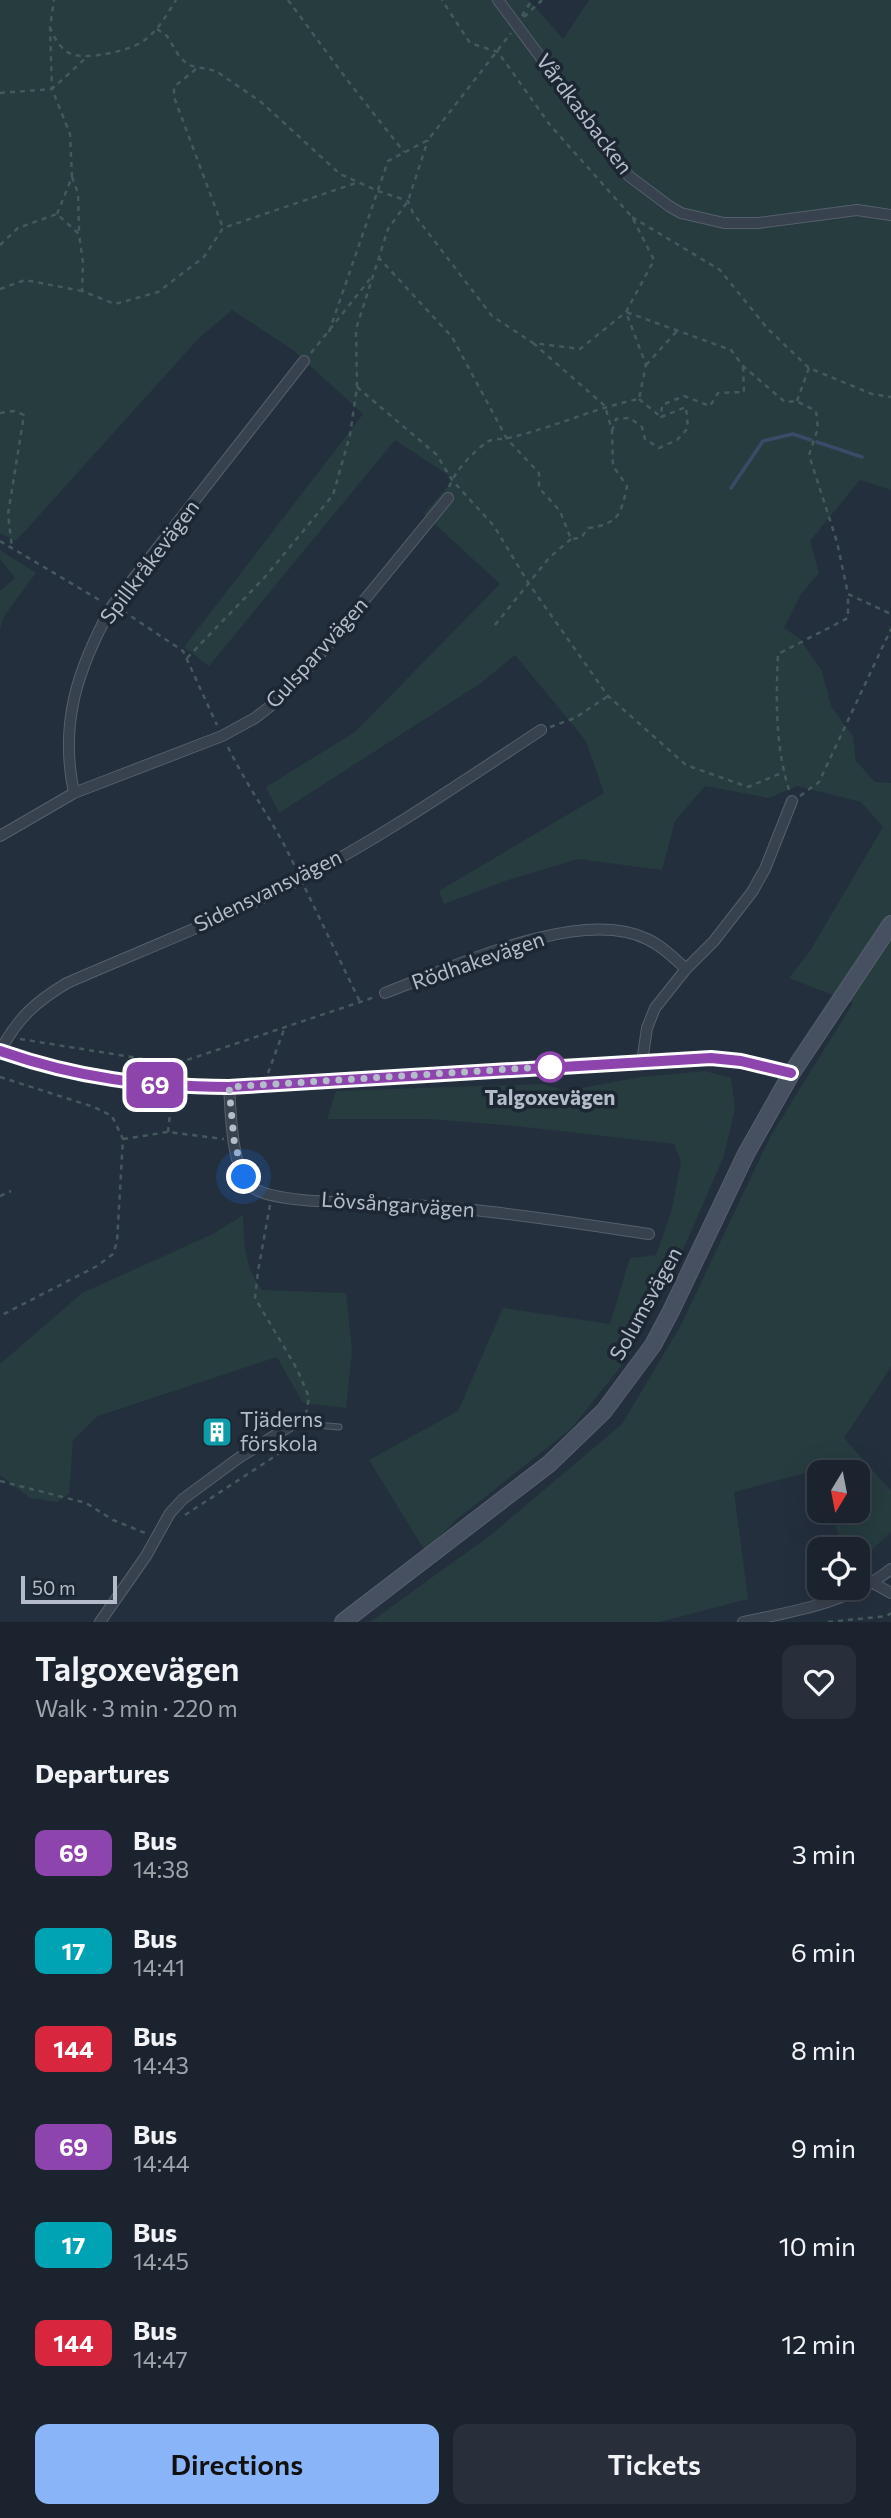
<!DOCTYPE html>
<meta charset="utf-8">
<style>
:root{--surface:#1b232e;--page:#282f3a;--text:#f1f3f6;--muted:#a0a4aa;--line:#39404a;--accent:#8ab4f8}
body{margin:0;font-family:Commissioner,sans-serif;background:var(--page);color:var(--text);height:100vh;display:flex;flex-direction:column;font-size:26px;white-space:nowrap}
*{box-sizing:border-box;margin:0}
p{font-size:23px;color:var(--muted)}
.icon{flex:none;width:38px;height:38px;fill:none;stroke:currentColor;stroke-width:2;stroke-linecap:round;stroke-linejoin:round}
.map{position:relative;height:1622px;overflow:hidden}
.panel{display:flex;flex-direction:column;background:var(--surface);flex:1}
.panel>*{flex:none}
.badge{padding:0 14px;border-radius:10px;font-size:24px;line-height:46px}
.needle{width:46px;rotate:190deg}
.controls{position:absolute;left:807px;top:1460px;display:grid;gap:14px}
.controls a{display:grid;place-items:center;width:63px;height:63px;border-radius:14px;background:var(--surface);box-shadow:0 7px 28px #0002,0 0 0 2px var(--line);font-size:35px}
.scale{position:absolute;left:21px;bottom:18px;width:96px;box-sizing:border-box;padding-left:7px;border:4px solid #b4bcc9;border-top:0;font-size:19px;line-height:24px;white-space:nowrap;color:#b4bcc9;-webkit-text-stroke:5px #1d2633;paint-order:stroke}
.you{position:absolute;width:35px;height:35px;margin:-18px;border:5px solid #fff;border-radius:50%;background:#1a73e8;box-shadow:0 0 0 10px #1a73e833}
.map>.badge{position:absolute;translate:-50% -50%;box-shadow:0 0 0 4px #fff}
h2{padding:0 35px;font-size:26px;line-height:63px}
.round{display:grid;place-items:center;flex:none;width:74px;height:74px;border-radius:14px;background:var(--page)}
.overview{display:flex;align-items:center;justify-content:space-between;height:119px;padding:0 35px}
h1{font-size:33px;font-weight:600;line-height:52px}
.button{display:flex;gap:14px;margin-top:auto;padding:14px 35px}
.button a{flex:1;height:80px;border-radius:14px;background:var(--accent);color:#111;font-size:28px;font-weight:600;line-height:80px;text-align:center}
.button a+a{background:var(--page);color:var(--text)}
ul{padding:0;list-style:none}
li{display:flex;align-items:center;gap:21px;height:98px;padding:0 35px}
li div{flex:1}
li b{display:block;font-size:26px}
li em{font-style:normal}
li .badge{min-width:77px;font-weight:700;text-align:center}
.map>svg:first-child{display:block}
.green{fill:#263c3f}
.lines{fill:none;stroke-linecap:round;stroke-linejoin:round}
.stream{stroke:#394c67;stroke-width:3.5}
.lane-casing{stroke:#565f6c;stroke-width:7}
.street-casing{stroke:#565f6c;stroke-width:12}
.secondary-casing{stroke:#565f6c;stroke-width:18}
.path{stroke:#44595c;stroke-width:2.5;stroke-dasharray:5 5;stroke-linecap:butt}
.lane{stroke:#38414e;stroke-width:5}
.street{stroke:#38414e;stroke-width:10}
.secondary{stroke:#465061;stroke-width:16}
.line-casing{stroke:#fff;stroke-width:16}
.line{stroke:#8e44ad;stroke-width:10}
.walk{stroke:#b4bcc9;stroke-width:7;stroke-dasharray:0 12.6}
.stop-dot{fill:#fff;stroke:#8e44ad;stroke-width:3.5}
.labels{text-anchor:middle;stroke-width:7;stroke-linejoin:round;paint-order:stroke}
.street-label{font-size:21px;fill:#b4bcc9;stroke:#1d2633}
.stop-label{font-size:21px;font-weight:bold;fill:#b4bcc9;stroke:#1d2633}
.poi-label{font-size:21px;fill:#b4bcc9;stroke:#1d2633;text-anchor:start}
</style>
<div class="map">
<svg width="891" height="1622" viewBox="0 0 891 1622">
<rect width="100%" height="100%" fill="#242f3e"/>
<path class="green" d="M 0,0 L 529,0 L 563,39 L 589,0 L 891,0 L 891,490 L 860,480 L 810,541 L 819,573 L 801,594 L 784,628 L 799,638 L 822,671 L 831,706 L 853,737 L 856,761 L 875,782 L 891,783 L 891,1367 L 844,1438 L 891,1491 L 891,1532 L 858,1563 L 858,1549 L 843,1549 L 830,1510 L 858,1510 L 858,1472 L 819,1472 L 819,1474 L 817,1470 L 734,1492 L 748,1599 L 659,1622 L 370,1622 L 487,1538 L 622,1424 L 681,1325 L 770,1137 L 853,1003 L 789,978 L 810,951 L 883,827 L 861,802 L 797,786 L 769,798 L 705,786 L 675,821 L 662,870 L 578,859 L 505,881 L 444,904 L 439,891 L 604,793 L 586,741 L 515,655 L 481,683 L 279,813 L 266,787 L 355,732 L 500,584 L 424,514 L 454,479 L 395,440 L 209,666 L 184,647 L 363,414 L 293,350 L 232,310 L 199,338 L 16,541 L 0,533 Z
M 0,550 L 36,573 L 4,616 L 0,629 L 0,591 L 15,578 L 0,559 Z
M 705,1071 L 731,1078 L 735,1108 L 724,1156 L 675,1268 L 630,1355 L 571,1429 L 456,1520 L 425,1551 L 369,1460 L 458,1411 L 503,1308 L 610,1324 L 630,1258 L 656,1255 L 671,1213 L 681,1162 L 674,1144 L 516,1126 L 429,1119 L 327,1119 L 336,1091 L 543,1084 L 565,1091 L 641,1077 Z
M 243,1215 C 244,1243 244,1267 262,1290 L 346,1293 L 352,1351 L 346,1408 L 303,1403 L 277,1357 L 98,1416 L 73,1440 L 69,1494 L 57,1502 L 30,1498 L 0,1475 L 0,1364 L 82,1293 L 213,1234 Z"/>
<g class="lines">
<path class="stream" d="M 817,442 L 862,457
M 731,488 L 763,441 L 793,434 L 811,440"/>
<g class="lane-casing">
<path id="lane" d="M 295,1423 L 339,1427"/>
</g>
<g class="street-casing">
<path id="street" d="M 498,0 L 629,176 L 669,206 L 681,213 L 724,223 L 758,223 L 857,210 L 891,215
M 74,793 C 59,722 78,668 112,606 L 304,361
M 0,836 L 74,793 L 222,736 L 255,718 L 283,696 L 312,664 L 448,498
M 385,993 C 452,968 579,906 647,939 C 662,946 674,958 686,969
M 0,1051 C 80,1079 145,1086 229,1087 L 711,1058 L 741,1061 L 791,1074
M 0,1051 C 18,1018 35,1002 67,983 C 145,949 225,918 301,879 C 384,836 462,782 541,730
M 642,1062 L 647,1028 L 655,1008 L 686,969 L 714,941 L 752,892 L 765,869 L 792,801
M 229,1087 C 231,1112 231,1173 253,1188 C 276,1203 346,1202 374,1203 C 404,1204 434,1206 464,1209 C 526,1215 588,1225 649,1234
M 873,1583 L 891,1593
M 100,1622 L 146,1556 L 170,1513 L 183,1499 L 240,1457 L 295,1423
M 743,1622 C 795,1611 849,1603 891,1569"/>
</g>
<g class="secondary-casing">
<path id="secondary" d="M 343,1622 L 549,1464 L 604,1411 L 653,1345 L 671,1311 L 746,1154 L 791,1074 L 891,924"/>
</g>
<path class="path" d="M 288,0 L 348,81 L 404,152
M 522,16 L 532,0
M 524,17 L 542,0
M 50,27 C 54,38 61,51 74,55 C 90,59 128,51 142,42 C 158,31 166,16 176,0
M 157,29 L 167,36 L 179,56 L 188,65 L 216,71 L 261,102 L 340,174 L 378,191 L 408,201 L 413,213 L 492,316 L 533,343 L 580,349 L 626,312 L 654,260 L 632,217 L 550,125 L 498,52 L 470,43 L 442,0
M 196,69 L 174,87 L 174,97 L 223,228
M 0,93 L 52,89 L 50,27 L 54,0
M 72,177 L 78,193 L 79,232
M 57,214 L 72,177 L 70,134 L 52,89 L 88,56
M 632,217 L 720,270 L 767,328 L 809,368 L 872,394 L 891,397
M 0,245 L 18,228 L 57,214 L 79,234 L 83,263 L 82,291 L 115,304 L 158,292 L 204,257 L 223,228 L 359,182
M 378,257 L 452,337 L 507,439 L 539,473 L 539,488 L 560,511 L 571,539 L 581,538 L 588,528 C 619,524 621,514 627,486 L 613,466 L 612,431 L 605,406 L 533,343
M 0,289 L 25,280 L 82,291
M 329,332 L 388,161 L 428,140 L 511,33
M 311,353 L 370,279
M 646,365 L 677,331
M 357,387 L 437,455 L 452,480 L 494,526 L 529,584 L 608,696 L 686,765 L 748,787 L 784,772
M 639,399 L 661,417
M 797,401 L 809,368
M 0,413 L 14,411 L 24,415 L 8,514 L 12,548
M 612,431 L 616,419 L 630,418 L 642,427 L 645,439 L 659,448 L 677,440 L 688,428 L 686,407 L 661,417 L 662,405 L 684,396 L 710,406 L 718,393 L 744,392 L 743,366
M 449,487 C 455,471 473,452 487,442 C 493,438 501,440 508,438 C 553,428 594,408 639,399 L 646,365 L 626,312 L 731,350 L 743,366 L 785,402 L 796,401 L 816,411 L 818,428 L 809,455 L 837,542 L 848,594
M 0,541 L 101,601
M 123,611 L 183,651 L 217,725
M 495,625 L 549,558 L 571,539
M 187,658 L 265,577 L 333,495 L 350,435 L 357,387 L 356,329 L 388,229 L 408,201 L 428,140
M 550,727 L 575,718 L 608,696
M 228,747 C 248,789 277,826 296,869
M 789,790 C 775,745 776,700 778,654 L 848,618 L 848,594 L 891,614
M 800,796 L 819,782 L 891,629
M 305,888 L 360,1002
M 20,1039 L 175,1064 L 375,997
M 268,1073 L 285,1027
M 0,1077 L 94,1107 L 112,1116 L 123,1139 L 117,1242 L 113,1254 L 97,1266 L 0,1316
M 168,1132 L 171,1105
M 123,1139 L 168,1132 L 224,1139
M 0,1196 L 11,1191
M 270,1205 L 258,1271 L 255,1298 L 297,1369 L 309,1397 L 306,1414
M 0,1481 L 86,1503 L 113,1520 L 145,1533
M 185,1515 L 289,1447 L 291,1438
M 828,1622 L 887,1616 L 891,1613"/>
<use href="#lane" class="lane"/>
<use href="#street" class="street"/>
<use href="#secondary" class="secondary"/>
</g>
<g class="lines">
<g class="line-casing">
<path id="line" d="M 0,1051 C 80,1079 145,1086 229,1087 L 711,1058 L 741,1061 L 791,1073"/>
</g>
<use href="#line" class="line"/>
<path class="walk" d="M 244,1177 L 234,1140 L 229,1087 L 559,1066 L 550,1067"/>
</g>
<defs>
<g id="building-square" transform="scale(1.575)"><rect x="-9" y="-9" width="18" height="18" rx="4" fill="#0f9aa8" stroke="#1d2633"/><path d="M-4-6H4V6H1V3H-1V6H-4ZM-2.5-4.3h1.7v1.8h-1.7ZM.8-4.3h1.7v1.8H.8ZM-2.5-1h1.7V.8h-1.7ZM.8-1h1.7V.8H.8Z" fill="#fff"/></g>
</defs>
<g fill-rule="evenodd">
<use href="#building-square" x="217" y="1432"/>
</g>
<circle class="stop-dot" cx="550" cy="1067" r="14"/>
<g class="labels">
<g class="street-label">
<text transform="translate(584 114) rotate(53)" y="7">Vårdkasbacken</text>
<text transform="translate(150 562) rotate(-53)" y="7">Spillkråkevägen</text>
<text transform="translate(317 653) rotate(-48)" y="7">Gulsparvvägen</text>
<text transform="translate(268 891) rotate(-26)" y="7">Sidensvansvägen</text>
<text transform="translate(478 961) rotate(-19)" y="7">Rödhakevägen</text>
<text transform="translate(398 1205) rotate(4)" y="7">Lövsångarvägen</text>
<text transform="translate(646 1304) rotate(-61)" y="7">Solumsvägen</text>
</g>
<g class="stop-label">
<text x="550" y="1105">Talgoxevägen</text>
</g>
<g class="poi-label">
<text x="240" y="1427">Tjäderns<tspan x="240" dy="24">förskola</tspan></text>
</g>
</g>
</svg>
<div class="controls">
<a><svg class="needle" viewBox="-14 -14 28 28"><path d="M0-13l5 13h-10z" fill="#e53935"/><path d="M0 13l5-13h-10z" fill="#a0a4aa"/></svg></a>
<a><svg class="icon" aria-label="locate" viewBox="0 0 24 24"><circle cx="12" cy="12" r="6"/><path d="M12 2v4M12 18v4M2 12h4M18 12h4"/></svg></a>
</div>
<div class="scale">50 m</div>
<div class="you" style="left:244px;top:1177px"></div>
<b class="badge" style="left:155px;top:1085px;background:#8e44ad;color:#fff">69</b>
</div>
<section class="panel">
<div class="overview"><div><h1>Talgoxevägen</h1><p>Walk · 3 min · 220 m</p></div><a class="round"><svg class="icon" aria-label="heart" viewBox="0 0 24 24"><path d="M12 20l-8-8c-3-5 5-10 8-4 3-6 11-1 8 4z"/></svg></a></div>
<h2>Departures</h2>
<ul>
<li><span class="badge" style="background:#8e44ad;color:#fff">69</span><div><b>Bus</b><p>14:38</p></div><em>3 min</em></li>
<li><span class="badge" style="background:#00a3b4;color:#fff">17</span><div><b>Bus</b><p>14:41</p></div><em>6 min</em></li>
<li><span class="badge" style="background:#d7263d;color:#fff">144</span><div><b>Bus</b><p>14:43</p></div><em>8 min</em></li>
<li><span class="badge" style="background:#8e44ad;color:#fff">69</span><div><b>Bus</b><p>14:44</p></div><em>9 min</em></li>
<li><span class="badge" style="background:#00a3b4;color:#fff">17</span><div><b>Bus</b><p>14:45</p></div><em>10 min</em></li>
<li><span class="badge" style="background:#d7263d;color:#fff">144</span><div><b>Bus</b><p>14:47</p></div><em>12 min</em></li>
</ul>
<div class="button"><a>Directions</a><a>Tickets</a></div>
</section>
